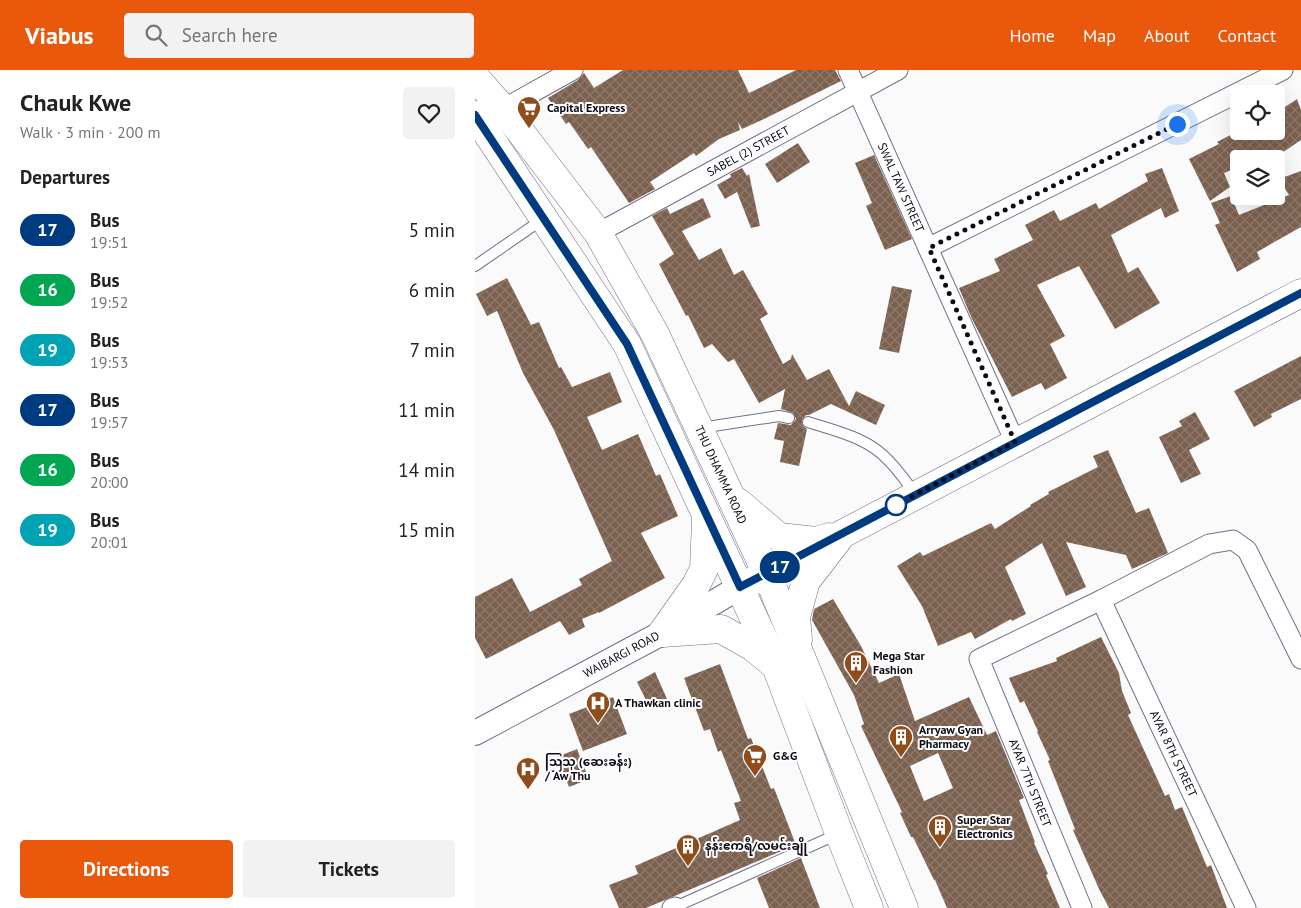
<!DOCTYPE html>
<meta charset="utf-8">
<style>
:root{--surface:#fff;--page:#f2f2f2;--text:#222;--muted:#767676;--accent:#ea580c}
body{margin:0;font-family:"PT Sans","Noto Sans Myanmar",sans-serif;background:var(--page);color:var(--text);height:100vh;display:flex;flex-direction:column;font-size:19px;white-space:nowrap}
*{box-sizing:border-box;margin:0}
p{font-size:16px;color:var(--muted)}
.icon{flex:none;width:28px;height:28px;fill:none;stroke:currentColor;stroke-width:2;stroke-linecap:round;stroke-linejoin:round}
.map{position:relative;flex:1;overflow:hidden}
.drawer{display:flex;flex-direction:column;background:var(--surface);width:475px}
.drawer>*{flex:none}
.badge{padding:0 10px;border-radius:16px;font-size:18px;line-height:32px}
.buttons{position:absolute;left:755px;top:15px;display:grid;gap:10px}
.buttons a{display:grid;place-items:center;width:55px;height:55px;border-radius:5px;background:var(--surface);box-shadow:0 5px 20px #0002;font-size:25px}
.you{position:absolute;width:25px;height:25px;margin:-12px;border:4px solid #fff;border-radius:50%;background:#1a73e8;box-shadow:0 0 0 8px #1a73e833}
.map>.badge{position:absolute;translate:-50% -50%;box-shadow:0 0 0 2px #fff}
h2{padding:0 20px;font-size:19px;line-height:45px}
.round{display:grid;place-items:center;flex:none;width:52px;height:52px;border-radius:5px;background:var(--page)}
.summary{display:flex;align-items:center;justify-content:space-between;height:85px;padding:0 20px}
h1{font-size:24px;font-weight:800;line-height:38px}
.cta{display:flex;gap:10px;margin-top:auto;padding:10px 20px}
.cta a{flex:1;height:58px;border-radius:5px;background:var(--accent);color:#fff;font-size:20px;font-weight:800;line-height:58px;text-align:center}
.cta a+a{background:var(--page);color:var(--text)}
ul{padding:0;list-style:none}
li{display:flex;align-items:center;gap:15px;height:60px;padding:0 20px}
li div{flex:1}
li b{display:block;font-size:19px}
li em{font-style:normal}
li .badge{min-width:55px;font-weight:700;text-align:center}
header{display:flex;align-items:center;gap:30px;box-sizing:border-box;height:70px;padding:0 25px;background:var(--accent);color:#fff}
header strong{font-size:24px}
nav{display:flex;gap:28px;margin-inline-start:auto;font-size:18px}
.search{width:350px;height:45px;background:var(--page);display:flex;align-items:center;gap:12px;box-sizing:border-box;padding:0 18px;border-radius:5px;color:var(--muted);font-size:19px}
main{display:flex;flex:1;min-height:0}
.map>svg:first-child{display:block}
.building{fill:url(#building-cross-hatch);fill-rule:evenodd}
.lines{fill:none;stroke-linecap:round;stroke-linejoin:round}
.service-casing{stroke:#716e8c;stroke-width:12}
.minor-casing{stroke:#716e8c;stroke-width:21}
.tertiary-casing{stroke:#716e8c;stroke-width:26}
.primary-casing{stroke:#716e8c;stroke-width:29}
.service{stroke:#fff;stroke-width:10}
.minor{stroke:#fff;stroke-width:19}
.tertiary{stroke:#fff;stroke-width:24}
.primary{stroke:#fff;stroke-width:28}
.line-casing{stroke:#fff;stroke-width:11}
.line{stroke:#003b80;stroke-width:8}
.walk{stroke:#0b0a15;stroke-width:5;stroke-dasharray:0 9}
.stop-dot{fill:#fff;stroke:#003b80;stroke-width:2.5}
.labels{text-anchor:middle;stroke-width:4;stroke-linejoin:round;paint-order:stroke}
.poi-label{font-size:12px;font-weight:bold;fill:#0b0a15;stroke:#fff;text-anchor:start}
.street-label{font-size:12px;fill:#0b0a15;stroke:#fff}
</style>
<header>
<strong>Viabus</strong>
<div class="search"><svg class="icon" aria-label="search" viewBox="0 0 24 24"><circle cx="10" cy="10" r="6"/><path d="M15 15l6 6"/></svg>Search here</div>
<nav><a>Home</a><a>Map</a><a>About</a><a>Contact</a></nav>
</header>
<main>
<section class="drawer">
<div class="summary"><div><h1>Chauk Kwe</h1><p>Walk · 3 min · 200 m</p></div><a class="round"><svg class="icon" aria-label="heart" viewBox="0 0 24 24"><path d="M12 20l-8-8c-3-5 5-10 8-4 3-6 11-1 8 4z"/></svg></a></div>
<h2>Departures</h2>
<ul>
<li><span class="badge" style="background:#003b80;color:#fff">17</span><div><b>Bus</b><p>19:51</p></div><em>5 min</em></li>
<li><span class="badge" style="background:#00a651;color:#fff">16</span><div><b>Bus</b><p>19:52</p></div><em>6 min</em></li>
<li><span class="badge" style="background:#00a3b4;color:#fff">19</span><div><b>Bus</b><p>19:53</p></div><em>7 min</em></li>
<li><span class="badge" style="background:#003b80;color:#fff">17</span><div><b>Bus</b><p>19:57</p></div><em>11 min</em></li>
<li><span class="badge" style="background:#00a651;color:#fff">16</span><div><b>Bus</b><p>20:00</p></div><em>14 min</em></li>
<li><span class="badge" style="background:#00a3b4;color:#fff">19</span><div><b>Bus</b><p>20:01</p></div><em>15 min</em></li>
</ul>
<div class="cta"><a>Directions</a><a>Tickets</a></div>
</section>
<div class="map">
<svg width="826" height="838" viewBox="0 0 826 838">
<defs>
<pattern id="building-cross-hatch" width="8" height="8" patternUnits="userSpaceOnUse" patternTransform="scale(1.25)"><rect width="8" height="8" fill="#7c604e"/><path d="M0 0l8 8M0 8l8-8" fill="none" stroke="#8d7a6e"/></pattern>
</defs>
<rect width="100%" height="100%" fill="#fafafa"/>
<path class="building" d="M 148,0 L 263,0 L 274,23 L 321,0 L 360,0 L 366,11 L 291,48 L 267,59 L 263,52 L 265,60 L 244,69 L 221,86 L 219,83 L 175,112 L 180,119 L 154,133 L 116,77 L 113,79 L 94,52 L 91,54 L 73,28 L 103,10 L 109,3 L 119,18 Z
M 822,29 L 826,40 L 826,70 L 798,89 L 764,89 L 764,97 L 749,103 L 755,117 L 735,131 L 714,89 L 744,74 L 742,72 L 763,61 L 801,61 L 801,43 Z
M 323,73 L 335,92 L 302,113 L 290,94 Z
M 399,85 L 437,169 L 410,180 L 391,136 L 397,133 L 380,93 Z
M 267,98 L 272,106 L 274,104 L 285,156 L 276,158 L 262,122 L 250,129 L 242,115 L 256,107 L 255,104 Z
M 687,98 L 704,141 L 690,148 L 686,138 L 636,165 L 653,203 L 663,197 L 685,233 L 640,259 L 604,196 L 562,215 L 590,266 L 575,274 L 592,308 L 570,320 L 566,313 L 537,327 L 497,249 L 484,218 L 525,201 L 519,189 L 558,170 L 550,155 L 579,140 L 585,151 L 621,133 L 624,139 L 673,111 L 670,104 Z
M 826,101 L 826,157 L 782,182 L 785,189 L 762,202 L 740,155 L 745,153 L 736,133 L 756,126 L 764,145 L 814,125 L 804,109 Z
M 228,128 L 236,147 L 207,161 L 224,190 L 246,178 L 259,205 L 268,200 L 293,244 L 285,249 L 308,294 L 316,289 L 317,284 L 332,310 L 354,299 L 374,336 L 381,321 L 410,335 L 401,355 L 356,334 L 334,345 L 331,345 L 327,350 L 328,356 L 332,359 L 324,396 L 305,392 L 309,371 L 299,369 L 303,353 L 316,355 L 321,349 L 318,343 L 306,339 L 310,319 L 284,333 L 259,289 L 253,292 L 237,274 L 229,278 L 213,245 L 211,246 L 184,194 L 199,184 L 177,146 L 192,138 L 195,144 Z
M 32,208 L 56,255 L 64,252 L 84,298 L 86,297 L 97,317 L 135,302 L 147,332 L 112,347 L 127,380 L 163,364 L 181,406 L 185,404 L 203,446 L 166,463 L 190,508 L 124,543 L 124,542 L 107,549 L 110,557 L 94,565 L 85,551 L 11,589 L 0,568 L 0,527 L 37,508 L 55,542 L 107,515 L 104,509 L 137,491 L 79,360 L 48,303 L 22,241 L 12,246 L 1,224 Z
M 417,216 L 437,220 L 424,283 L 404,279 Z
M 826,286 L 826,329 L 796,344 L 797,347 L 779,357 L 759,321 Z
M 720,342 L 735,369 L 714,380 L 726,404 L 706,413 L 684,367 L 707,356 L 704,351 Z
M 633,380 L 661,443 L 674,438 L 693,483 L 657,499 L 651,485 L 591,472 L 611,517 L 591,526 L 567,473 L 530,497 L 551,544 L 537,551 L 536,549 L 500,569 L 496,562 L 463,576 L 447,536 L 422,496 L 445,482 L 448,486 L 516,453 L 520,459 L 556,436 L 555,435 L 574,424 L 573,422 L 623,397 L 618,386 Z
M 358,529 L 386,576 L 404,613 L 424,604 L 440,651 L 494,627 L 512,665 L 521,661 L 549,728 L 544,730 L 560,772 L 559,773 L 573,804 L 571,805 L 585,838 L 472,838 L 460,810 L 459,810 L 438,767 L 436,767 L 425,743 L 427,742 L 386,656 L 389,654 L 379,625 L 337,550 L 339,539 ZM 463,683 L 478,718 L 449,731 L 435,696 Z
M 626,567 L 644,603 L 647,621 L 656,643 L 653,645 L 690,726 L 694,724 L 700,740 L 707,737 L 732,797 L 736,795 L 752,838 L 634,838 L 624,819 L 598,760 L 600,759 L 573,691 L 575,690 L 562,662 L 563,661 L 549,631 L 545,633 L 534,608 L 582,591 L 581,588 Z
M 245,594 L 273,669 L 276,668 L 296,719 L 299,718 L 321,775 L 171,838 L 144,838 L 134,815 L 163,804 L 160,796 L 265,750 L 259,733 L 266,731 L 246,680 L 243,682 L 235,659 L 229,661 L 209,608 Z
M 180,602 L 192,629 L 175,638 L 162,612 Z
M 138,627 L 152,664 L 108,681 L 94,644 Z
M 102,679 L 114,709 L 94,717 L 82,687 Z
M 326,788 L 345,838 L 294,838 L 282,808 Z"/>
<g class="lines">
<g class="service-casing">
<path id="service" d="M 0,196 L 68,149
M 333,352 C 361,361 394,368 414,391 C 424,401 432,413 441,425
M 225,358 L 304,346 L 314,348
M 200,837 L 363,764"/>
</g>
<g class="minor-casing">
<g id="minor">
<path id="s1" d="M 373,0 L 540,372"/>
<path d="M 28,39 L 98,0"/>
<path id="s2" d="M 123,163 L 423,0"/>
<path d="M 453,178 L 808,0"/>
<path id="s3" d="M 626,530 L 771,838"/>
<path d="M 197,838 L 200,837 L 201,838"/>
<path d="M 607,838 L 504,589 L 626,530 L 734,474 L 758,470 L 772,480 L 826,589"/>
</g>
</g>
<g class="tertiary-casing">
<g id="tertiary">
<path id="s4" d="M 0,663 L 187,563 L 265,517"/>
</g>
</g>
<g class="primary-casing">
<g id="primary">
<path id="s5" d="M 0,7 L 28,39 L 123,163 L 180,264 L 292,504 L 429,838"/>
<path d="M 0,45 L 152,274 L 301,596 L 364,763 L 394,838"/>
<path d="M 263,432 L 304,467 L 341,471 L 354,467"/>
<path d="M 276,512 L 826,223"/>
<path d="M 187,563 L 221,515 L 229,499 L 231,450"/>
<path d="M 187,563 L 246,559 L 278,577 L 297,593"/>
<path d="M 323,569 L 321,547 L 331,511 L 362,471"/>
</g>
</g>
<use href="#service" class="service"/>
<use href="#minor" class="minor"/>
<use href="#tertiary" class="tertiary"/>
<use href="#primary" class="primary"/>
</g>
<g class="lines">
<g class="line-casing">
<path id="line" d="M 0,45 L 152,274 L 265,517 L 826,223"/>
</g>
<use href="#line" class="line"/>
<path class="walk" d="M 421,435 L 540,372 L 454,178 L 702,54"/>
</g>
<defs>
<g id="supermarket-pin" transform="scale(1.25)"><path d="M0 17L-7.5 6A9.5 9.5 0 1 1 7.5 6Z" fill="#8f4d1b" stroke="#fff"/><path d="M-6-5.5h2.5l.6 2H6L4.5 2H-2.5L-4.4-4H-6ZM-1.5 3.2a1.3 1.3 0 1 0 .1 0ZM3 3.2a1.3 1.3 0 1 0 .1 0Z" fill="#fff"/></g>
<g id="building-pin" transform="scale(1.25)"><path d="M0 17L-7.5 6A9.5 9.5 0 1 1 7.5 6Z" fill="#8f4d1b" stroke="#fff"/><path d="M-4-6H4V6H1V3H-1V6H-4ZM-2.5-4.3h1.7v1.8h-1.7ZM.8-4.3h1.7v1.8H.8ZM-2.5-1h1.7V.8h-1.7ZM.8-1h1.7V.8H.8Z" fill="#fff"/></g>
<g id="hospital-pin" transform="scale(1.25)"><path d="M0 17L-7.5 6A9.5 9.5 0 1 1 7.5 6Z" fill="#8f4d1b" stroke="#fff"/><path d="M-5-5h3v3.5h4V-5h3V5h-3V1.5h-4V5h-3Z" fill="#fff"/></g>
</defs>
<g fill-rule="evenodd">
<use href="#supermarket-pin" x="54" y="38"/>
<use href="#building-pin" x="381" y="593"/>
<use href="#hospital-pin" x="123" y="633"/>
<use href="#building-pin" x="426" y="667"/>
<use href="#supermarket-pin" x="280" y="686"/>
<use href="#hospital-pin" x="53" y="699"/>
<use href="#building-pin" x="465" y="757"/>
<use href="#building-pin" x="213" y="776"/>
</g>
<circle class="stop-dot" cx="421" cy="435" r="10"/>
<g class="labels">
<g class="poi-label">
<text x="72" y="42">Capital Express</text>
<text x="398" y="590">Mega Star<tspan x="398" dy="14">Fashion</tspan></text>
<text x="140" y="637">A Thawkan clinic</text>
<text x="444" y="664">Arryaw Gyan<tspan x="444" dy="14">Pharmacy</tspan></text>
<text x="298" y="690">G&amp;G</text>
<text x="70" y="696">သြသု (ဆေးခန်း)<tspan x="70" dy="14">/ Aw Thu</tspan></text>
<text x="482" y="754">Super Star<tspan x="482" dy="14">Electronics</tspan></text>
<text x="230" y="780">နန်းဧကရီ/လမင်းချို</text>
</g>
<g class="street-label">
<text dy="4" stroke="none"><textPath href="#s2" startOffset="171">SABEL (2) STREET</textPath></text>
<text dy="4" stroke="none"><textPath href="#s1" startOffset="129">SWAL TAW STREET</textPath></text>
<text dy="4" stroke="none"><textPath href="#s5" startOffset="470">THU DHAMMA ROAD</textPath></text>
<text dy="4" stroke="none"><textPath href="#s4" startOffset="166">WAIBARGI ROAD</textPath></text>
<text dy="4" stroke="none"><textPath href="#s3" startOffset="170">AYAR 8TH STREET</textPath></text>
<text transform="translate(555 713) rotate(68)" y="4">AYAR 7TH STREET</text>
</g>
</g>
</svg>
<div class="buttons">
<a><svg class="icon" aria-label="locate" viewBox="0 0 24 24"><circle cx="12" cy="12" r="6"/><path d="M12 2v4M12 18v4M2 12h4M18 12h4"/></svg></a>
<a><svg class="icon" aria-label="layers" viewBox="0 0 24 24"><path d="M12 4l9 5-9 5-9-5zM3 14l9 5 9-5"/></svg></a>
</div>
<div class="you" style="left:702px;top:54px"></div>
<b class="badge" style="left:305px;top:497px;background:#003b80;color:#fff">17</b>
</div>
</main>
